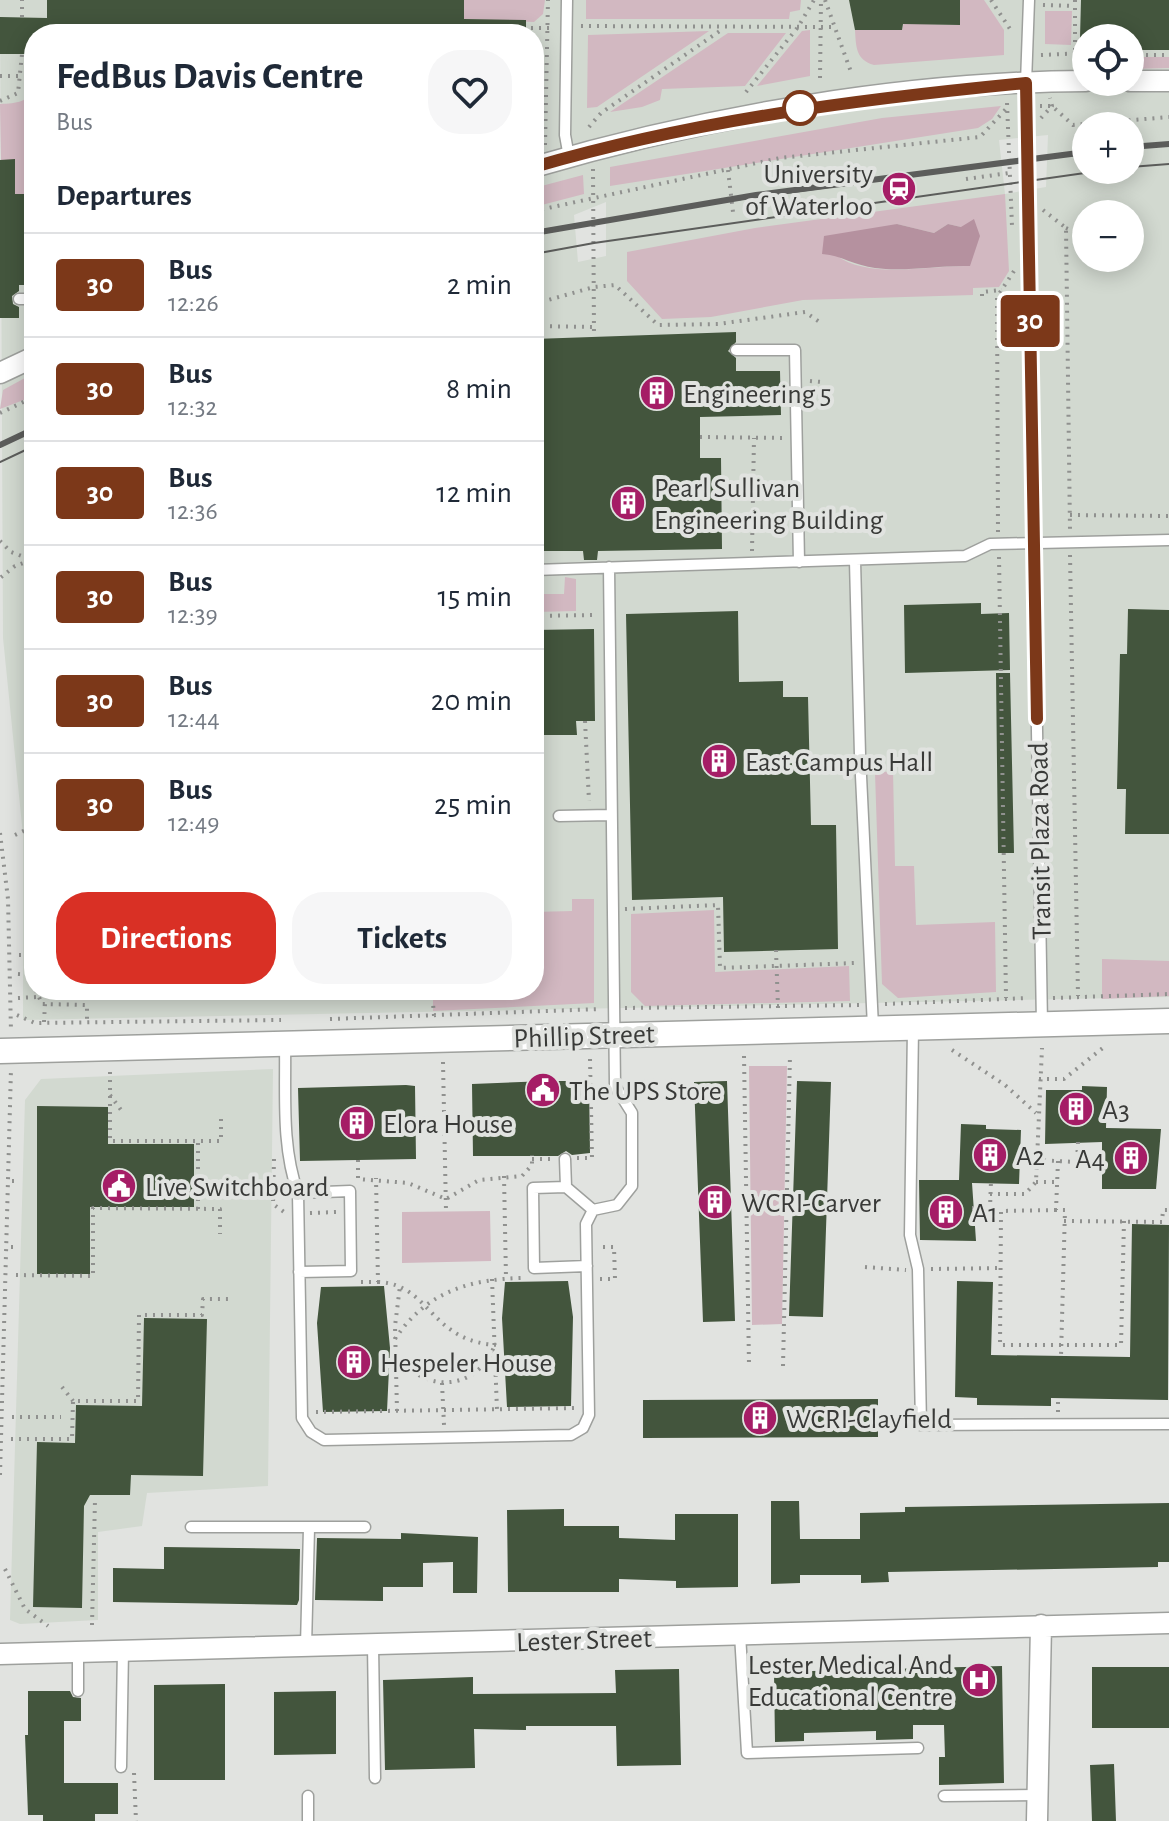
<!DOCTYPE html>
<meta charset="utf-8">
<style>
:root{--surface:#fff;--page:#f6f6f7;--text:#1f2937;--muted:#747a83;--line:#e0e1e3;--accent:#d93025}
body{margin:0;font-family:"Alegreya Sans",sans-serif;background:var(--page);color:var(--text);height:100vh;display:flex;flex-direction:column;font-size:30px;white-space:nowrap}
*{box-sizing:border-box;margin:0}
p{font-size:26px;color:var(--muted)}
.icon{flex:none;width:44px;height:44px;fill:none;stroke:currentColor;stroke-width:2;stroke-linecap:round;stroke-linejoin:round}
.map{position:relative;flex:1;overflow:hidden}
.drawer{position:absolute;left:24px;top:24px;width:520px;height:976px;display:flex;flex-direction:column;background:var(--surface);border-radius:32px;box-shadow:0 4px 20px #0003}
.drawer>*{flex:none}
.badge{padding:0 16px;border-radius:6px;font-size:28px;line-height:52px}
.controls{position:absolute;left:1072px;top:24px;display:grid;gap:16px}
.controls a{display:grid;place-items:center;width:72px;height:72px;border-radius:50%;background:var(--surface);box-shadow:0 4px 20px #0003;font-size:40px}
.map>.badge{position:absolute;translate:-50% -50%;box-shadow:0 0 0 4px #fff}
h2{padding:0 32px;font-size:30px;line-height:72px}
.round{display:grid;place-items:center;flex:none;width:84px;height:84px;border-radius:32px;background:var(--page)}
.headline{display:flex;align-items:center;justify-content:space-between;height:136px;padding:0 32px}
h1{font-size:38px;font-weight:700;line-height:60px}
.action{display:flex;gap:16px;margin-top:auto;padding:16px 32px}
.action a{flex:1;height:92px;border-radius:32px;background:var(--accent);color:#fff;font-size:32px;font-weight:700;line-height:92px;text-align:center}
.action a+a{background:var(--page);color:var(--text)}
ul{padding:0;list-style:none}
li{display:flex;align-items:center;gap:24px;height:104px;padding:0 32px;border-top:2px solid var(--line)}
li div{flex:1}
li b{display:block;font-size:30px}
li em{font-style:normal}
li .badge{min-width:88px;font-weight:700;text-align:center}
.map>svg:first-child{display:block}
.built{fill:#d2d9d0;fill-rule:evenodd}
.green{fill:#d2b8c1;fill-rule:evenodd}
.water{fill:#b5919f}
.building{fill:#43553d}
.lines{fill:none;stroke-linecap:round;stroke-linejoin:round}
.service-casing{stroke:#9ea09d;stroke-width:13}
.minor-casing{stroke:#9ea09d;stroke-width:23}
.tertiary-casing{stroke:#9ea09d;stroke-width:27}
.path{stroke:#90918f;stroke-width:4;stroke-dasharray:2 6;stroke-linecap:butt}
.service{stroke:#fff;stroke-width:10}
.minor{stroke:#fff;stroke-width:20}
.tertiary{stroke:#fff;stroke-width:24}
.tram{stroke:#5c5d5b;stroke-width:2}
.rail{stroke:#5c5d5b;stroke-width:6}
.line-casing{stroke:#fff;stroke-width:18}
.line{stroke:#7c3819;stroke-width:12}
.stop-dot{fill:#fff;stroke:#7c3819;stroke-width:4}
.labels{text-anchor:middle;stroke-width:8;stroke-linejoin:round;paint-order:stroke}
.poi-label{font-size:28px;fill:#393a38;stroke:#e1e3e0;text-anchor:start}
.street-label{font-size:28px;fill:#393a38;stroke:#e1e3e0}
</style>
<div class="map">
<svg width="1169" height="1821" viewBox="0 0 1169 1821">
<rect width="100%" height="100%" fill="#e1e3e0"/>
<path class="built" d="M 0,0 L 1169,0 L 1169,997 L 23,1020 L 23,835 L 3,638 ZM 34,34 L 534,34 L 534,990 L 34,990 ZM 1086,38 L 1130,38 L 1130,82 L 1086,82 ZM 1086,126 L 1130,126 L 1130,170 L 1086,170 ZM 1048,135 L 1046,187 L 1005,194 L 999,140 ZM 606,202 L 606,256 L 578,262 L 574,215 ZM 1086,214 L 1130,214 L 1130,258 L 1086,258 Z
M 273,1069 L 268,1486 L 147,1493 L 142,1526 L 98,1532 L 98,1620 L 20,1624 L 10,1620 L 25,1100 L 41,1079 Z"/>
<path class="green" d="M 464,0 L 545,0 L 543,14 L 534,22 L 464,19 Z
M 586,0 L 801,0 L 800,10 L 790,12 L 789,19 L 586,19 Z
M 909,0 L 923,0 L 924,24 L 959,25 L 960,0 L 984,0 L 1004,30 L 1004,55 L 874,65 C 856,60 856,47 855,30 L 902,30 Z
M 1045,11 L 1072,11 L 1071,45 L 1045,44 Z
M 810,30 L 810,76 L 757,86 L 802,31 Z
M 709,31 L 597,107 L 587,108 L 588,35 Z
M 728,33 L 786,33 L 745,86 L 662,89 L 660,100 L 642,107 L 610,112 Z
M 1169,57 L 1169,68 L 1130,69 L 1130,57 Z
M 34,85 L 34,201 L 15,194 L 15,160 L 1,160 L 0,104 C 17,103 29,103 34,85 Z
M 1001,106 L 992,119 L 978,128 L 610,186 L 610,167 L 882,118 Z
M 583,175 L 584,194 L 534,207 L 534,188 Z
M 1005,194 L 1009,271 L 999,287 L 973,288 L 973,295 L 803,300 L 711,317 L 662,319 L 627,281 L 627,252 L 755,228 ZM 897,224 L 934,233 L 948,224 L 961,227 L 969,266 C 930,265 868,280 836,255 Z
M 34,373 L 34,396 L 0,409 L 3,390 Z
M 565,577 L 576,579 L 576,611 L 534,612 L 534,594 L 564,594 Z
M 893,771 L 895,866 L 914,866 L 916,925 L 995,922 L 996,992 L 898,998 L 882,984 L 875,773 Z
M 572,899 L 594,899 L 594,1003 L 433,1011 L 433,990 L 534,990 L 534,912 L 572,911 Z
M 714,910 L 715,972 L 849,966 L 850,1001 L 645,1006 L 631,992 L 631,914 Z
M 1102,959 L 1169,961 L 1169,996 L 1102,999 Z
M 749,1066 L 787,1066 L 782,1324 L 752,1325 Z
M 490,1211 L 491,1261 L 402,1263 L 402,1212 Z"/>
<path class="water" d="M 974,219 L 980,236 L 970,266 C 939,265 906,272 875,268 C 856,266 840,255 822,254 L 824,236 L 897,224 L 934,233 L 948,224 L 961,227 Z"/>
<path class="building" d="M 47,0 L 464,0 L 464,19 L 526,20 L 526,34 L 34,34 L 34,54 L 0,54 L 0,17 L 47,18 Z
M 849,0 L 960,0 L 960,25 L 903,24 L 902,30 L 855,30 Z
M 1081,0 L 1169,0 L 1169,50 L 1130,50 L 1130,38 L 1080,38 Z
M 15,159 L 15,194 L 29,194 L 29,201 L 34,201 L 34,285 L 19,285 L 19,291 L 12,296 L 13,304 L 19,307 L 19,318 L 0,318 L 0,160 Z
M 736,332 L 736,342 L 728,351 L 736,358 L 736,371 L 780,371 L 781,415 L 700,417 L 700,458 L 721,458 L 722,549 L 598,551 L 597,560 L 584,560 L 583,551 L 534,551 L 534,339 Z
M 981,603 L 981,614 L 1009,613 L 1010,670 L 905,673 L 904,605 Z
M 1128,609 L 1169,610 L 1169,834 L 1125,834 L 1126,789 L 1117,789 L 1120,654 L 1127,654 Z
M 738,611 L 739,682 L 783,681 L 783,697 L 808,697 L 811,825 L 836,825 L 838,949 L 724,952 L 723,897 L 632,900 L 626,614 Z
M 594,629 L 595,721 L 576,721 L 577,735 L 534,735 L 534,630 Z
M 996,673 L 1010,673 L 1014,853 L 998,853 Z
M 547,1081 L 589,1081 L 590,1153 L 572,1155 L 566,1151 L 558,1156 L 473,1156 L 472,1084 Z
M 727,1081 L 735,1321 L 703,1322 L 694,1082 Z
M 797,1081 L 831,1082 L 823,1317 L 789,1316 Z
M 406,1085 L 415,1086 L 416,1159 L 300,1161 L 298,1088 Z
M 1082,1086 L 1107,1087 L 1106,1128 L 1161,1129 L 1156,1189 L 1102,1189 L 1102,1142 L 1045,1144 L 1046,1090 L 1082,1090 Z
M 37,1106 L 108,1107 L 108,1144 L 194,1144 L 194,1207 L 90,1207 L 90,1274 L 37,1274 Z
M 961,1124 L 986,1125 L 986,1129 L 1021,1130 L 1019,1184 L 972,1183 L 976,1241 L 920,1240 L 919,1180 L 959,1180 Z
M 1132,1224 L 1169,1225 L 1168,1400 L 1051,1398 L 1051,1406 L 977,1405 L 977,1398 L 955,1397 L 957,1281 L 993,1282 L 991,1355 L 1130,1357 Z
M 568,1281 L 573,1317 L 571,1406 L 507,1407 L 502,1318 L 505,1282 Z
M 384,1286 L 390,1348 L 387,1411 L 323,1412 L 317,1323 L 321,1287 Z
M 144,1318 L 207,1319 L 203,1476 L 131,1475 L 130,1495 L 90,1495 L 84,1506 L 82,1608 L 33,1607 L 37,1442 L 75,1443 L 76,1405 L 142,1406 Z
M 878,1399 L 878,1437 L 643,1438 L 643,1400 Z
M 771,1501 L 799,1501 L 800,1539 L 860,1539 L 860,1513 L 905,1512 L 905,1507 L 1169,1503 L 1169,1562 L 1158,1562 L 1158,1567 L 888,1572 L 889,1582 L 861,1583 L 861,1575 L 800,1575 L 800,1583 L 771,1584 Z
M 564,1509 L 564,1526 L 619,1526 L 619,1538 L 675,1540 L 675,1514 L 738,1514 L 738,1587 L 676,1588 L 676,1581 L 619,1579 L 619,1592 L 508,1592 L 507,1510 Z
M 401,1533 L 478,1537 L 477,1593 L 453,1593 L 453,1562 L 423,1563 L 423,1587 L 383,1587 L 383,1601 L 315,1600 L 317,1538 L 401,1539 Z
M 164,1547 L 300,1549 L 299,1600 L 297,1605 L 113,1602 L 113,1568 L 164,1569 Z
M 1002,1666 L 1004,1783 L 939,1785 L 939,1757 L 945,1757 L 944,1725 L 913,1725 L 913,1739 L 876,1740 L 876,1731 L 804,1733 L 804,1741 L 775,1742 L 774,1672 Z
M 1092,1667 L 1169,1667 L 1169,1728 L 1092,1728 Z
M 679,1669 L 681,1765 L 617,1766 L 616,1726 L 526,1726 L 526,1730 L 474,1729 L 475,1768 L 385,1770 L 383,1680 L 473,1677 L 473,1694 L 616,1693 L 615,1670 Z
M 225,1684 L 225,1780 L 154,1780 L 154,1685 Z
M 28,1691 L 70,1691 L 73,1697 L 81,1698 L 81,1721 L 64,1721 L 64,1783 L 118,1783 L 118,1814 L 95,1814 L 95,1821 L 43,1821 L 43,1815 L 28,1815 L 25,1735 L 28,1735 Z
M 336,1691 L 336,1754 L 274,1755 L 274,1692 Z
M 1114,1764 L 1116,1821 L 1092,1821 L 1090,1765 Z"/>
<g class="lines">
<g class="service-casing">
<path id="service" d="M 567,0 L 565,135 L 569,157
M 1029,0 L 1026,83 L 1042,1024
M 19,299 L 34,299
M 736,350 L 795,350 L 799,562
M 855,561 L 860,755 L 873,1027
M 534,570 L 965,556 L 990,544 L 1169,540
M 559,816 L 610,815
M 913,1028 L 910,1235 L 918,1269 L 921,1425 L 1169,1424
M 285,1044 C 286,1093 281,1146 298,1193 L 302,1418 L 311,1432 L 324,1440 L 571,1435 L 583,1428 L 589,1415 L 586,1224 L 593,1210
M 565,1159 L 566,1187
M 298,1193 L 350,1191 L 351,1271 L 299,1272
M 587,1266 L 534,1268 L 533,1188 L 566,1187 L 593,1210 L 617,1205 L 632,1186 L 632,1113 L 615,1086 L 609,567
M 191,1527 L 365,1527
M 740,1634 L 747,1753 L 918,1748
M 373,1645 L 375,1778
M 306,1646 L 309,1528
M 78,1651 L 78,1691
M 121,1767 L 123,1650
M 308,1796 L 308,1821
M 944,1796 L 1038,1795"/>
</g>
<g class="minor-casing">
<path id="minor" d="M 1130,81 L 1169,81
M 534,167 C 707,116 906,82 1086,81
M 0,373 L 34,357
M 0,1654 L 1169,1623
M 1037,1821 L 1041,1625"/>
</g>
<g class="tertiary-casing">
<path id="tertiary" d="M 0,1051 L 1169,1021"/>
</g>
<path class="path" d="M 825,0 L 851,72
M 991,0 L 1012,32
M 1075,0 L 1075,52
M 1043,5 L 1074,6
M 22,17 L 22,0
M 581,26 L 835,27
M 531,28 L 553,28
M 1041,55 L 1086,53
M 1130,55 L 1169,55
M 0,76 L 20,76
M 820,78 L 821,0
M 746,92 L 798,27 L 814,0
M 0,101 L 18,93 L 22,54
M 1007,103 L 1012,226
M 1040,106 L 1052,106 L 1073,125 L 1169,117
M 1041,118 L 1052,106 L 1050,98
M 589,127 L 601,113 L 724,28
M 545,145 L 548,0
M 593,169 L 594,335
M 728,170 L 733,212 L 738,211
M 966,179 L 1009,173
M 1043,210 L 1066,228 L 1070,530
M 534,211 L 780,158 L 980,137 L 1007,108
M 1066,228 L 1086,236
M 982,296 L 982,292 L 1002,290
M 534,304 L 594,287 L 615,285 L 658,325 L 718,324 L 805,312 L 821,323
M 534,326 L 594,327
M 810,381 L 822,382
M 0,413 L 34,397
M 700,437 L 785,438
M 1070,515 L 1169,516
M 998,532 L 997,297 L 1014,271
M 0,541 L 11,552 L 32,560 L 15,566 L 0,578
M 752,551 L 754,438
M 1070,555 L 1078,996
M 999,557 L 1006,998
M 534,616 L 596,615
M 585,721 L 589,801
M 0,833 L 8,899 L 11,1032
M 15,835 L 34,826
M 625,909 L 718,905 L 720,968 L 855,963
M 776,950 L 778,1008
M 19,955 L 34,955
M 18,974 L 34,975
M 36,990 L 42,1004 L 87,1005 L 87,1022
M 432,990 L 434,1016
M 18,998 L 38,997
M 1053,998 L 1169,994
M 885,1004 L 1028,998
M 625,1008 L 861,1005
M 17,1015 L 35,1023 L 281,1020
M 330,1019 L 601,1009
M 44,1022 L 45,1004
M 952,1050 L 1005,1085 L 1036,1113
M 744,1056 L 749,1365
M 443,1062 L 446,1211
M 110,1072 L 110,1141 L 221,1141 L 221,1114
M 1039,1079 L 1064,1079 L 1104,1047
M 110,1095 L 124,1114
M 1078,1142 L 1077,1162 L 1105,1162
M 577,1158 L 592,1158 L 590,1059
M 274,1159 L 273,1204 L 284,1212
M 532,1159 L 552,1159
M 358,1160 L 358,1179 L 408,1183 L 446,1199 L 479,1180 L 522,1176 L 532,1165 L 532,1155
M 1036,1160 L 1077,1162
M 1058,1161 L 1056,1210 L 1065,1210 L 1061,1356
M 504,1176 L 506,1278
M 12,1181 L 17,1181
M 1036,1182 L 1057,1182
M 990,1194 L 1025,1194 L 1036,1182 L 1042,1048
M 972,1208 L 990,1208 L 991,1181
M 198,1209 L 198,1141
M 1056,1210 L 1001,1211 L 1000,1345 L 1121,1345 L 1124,1221
M 310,1213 L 337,1212
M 1064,1221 L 1162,1222 L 1163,1210 L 1169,1210
M 11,1247 L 17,1247
M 865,1267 L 906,1270
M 931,1269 L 1001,1268
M 16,1275 L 93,1276 L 93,1208 L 220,1209 L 220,1234
M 492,1279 L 497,1410
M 600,1279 L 615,1279 L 614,1247 L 603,1247 L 602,1242
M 361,1282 L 378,1282 L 376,1178
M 378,1282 C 432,1284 430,1345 502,1345
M 395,1339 C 426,1292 469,1279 523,1278
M 396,1353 C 421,1393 475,1393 494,1347
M 783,1366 L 790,1055
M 442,1383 L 444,1425
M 62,1387 L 73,1401
M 397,1411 L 395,1326 L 400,1286
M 316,1412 L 577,1408
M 1058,1412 L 1058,1398
M 12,1417 L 61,1417
M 11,1439 L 72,1439 L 73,1401 L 138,1401 L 139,1315 L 202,1315 L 203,1299 L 233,1299
M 0,1475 L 11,1069
M 5,1569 L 25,1609 L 48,1626
M 92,1625 L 95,1500
M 134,1773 L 136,1821"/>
<use href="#service" class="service"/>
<use href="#minor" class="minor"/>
<use href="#tertiary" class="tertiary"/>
<path class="tram" d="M 1130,167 L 1169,164
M 705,204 L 1004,163
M 534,254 L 594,243 L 1106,170
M 0,462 L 34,446"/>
<path class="rail" d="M 1130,147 L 1169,144
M 534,233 L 756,195 L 1086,152
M 0,445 L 34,429"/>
</g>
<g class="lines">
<g class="line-casing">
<path id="line" d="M 534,167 C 695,120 860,99 1026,83 L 1037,719"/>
</g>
<use href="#line" class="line"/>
</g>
<defs>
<g id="station-disc" transform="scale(1.8)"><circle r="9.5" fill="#a51d66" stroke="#e1e3e0"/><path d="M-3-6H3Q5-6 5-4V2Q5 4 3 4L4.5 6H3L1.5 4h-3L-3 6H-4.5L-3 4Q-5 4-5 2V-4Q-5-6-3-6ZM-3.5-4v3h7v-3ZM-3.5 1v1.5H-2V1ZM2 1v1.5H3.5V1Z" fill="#fff"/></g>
<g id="building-disc" transform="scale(1.8)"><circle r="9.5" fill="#a51d66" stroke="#e1e3e0"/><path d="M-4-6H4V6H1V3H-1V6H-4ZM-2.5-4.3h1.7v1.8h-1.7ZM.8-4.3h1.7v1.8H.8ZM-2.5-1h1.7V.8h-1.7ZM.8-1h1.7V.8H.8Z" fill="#fff"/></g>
<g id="civic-disc" transform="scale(1.8)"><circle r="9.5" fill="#a51d66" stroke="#e1e3e0"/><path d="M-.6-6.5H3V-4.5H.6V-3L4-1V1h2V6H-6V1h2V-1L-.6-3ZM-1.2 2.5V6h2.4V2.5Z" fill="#fff"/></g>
<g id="hospital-disc" transform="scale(1.8)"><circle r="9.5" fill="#a51d66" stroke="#e1e3e0"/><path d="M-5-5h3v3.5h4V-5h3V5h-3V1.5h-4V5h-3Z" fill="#fff"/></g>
</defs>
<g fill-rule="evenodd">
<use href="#station-disc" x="899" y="189"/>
<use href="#building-disc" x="657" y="393"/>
<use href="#building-disc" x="628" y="503"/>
<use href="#building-disc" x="719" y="761"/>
<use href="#civic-disc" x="543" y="1090"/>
<use href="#building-disc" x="1076" y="1109"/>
<use href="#building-disc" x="357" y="1123"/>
<use href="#building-disc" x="990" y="1155"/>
<use href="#building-disc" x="1131" y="1158"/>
<use href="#civic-disc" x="119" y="1186"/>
<use href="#building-disc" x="715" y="1202"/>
<use href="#building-disc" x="946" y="1212"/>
<use href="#building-disc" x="354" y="1362"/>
<use href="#building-disc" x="760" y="1418"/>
<use href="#hospital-disc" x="979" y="1680"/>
</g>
<circle class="stop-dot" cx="800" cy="108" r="16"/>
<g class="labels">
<g class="poi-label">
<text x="873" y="183" text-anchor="end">University<tspan x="873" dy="32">of Waterloo</tspan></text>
<text x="683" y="403">Engineering 5</text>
<text x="654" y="497">Pearl Sullivan<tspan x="654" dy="32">Engineering Building</tspan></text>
<text x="745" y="771">East Campus Hall</text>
<text x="569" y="1100">The UPS Store</text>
<text x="1102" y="1119">A3</text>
<text x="383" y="1133">Elora House</text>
<text x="1016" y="1165">A2</text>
<text x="1105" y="1168" text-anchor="end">A4</text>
<text x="145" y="1196">Live Switchboard</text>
<text x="741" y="1212">WCRI-Carver</text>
<text x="972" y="1222">A1</text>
<text x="380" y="1372">Hespeler House</text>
<text x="786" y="1428">WCRI-Clayfield</text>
<text x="953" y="1674" text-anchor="end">Lester Medical And<tspan x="953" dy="32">Educational Centre</tspan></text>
</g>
<g class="street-label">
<text transform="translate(1039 841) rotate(-91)" y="10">Transit Plaza Road</text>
<text transform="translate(584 1035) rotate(-2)" y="10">Phillip Street</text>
<text transform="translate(584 1639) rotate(-2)" y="10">Lester Street</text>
</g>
</g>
</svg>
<div class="controls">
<a><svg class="icon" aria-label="locate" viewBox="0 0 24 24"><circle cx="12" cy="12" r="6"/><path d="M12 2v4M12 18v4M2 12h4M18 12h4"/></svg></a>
<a>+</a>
<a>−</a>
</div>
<b class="badge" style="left:1030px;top:321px;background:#7c3819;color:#fff">30</b>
<section class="drawer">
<div class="headline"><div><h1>FedBus Davis Centre</h1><p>Bus</p></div><a class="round"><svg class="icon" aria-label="heart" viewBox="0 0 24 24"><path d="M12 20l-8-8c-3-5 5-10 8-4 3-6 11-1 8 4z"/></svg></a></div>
<h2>Departures</h2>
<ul>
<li><span class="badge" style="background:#7c3819;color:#fff">30</span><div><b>Bus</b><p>12:26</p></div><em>2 min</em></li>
<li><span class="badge" style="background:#7c3819;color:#fff">30</span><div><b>Bus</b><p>12:32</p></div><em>8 min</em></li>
<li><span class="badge" style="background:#7c3819;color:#fff">30</span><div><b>Bus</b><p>12:36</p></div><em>12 min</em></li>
<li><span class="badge" style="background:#7c3819;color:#fff">30</span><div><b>Bus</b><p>12:39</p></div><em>15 min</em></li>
<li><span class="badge" style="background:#7c3819;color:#fff">30</span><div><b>Bus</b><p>12:44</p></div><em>20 min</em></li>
<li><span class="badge" style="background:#7c3819;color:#fff">30</span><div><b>Bus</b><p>12:49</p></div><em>25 min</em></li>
</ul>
<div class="action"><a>Directions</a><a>Tickets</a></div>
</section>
</div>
